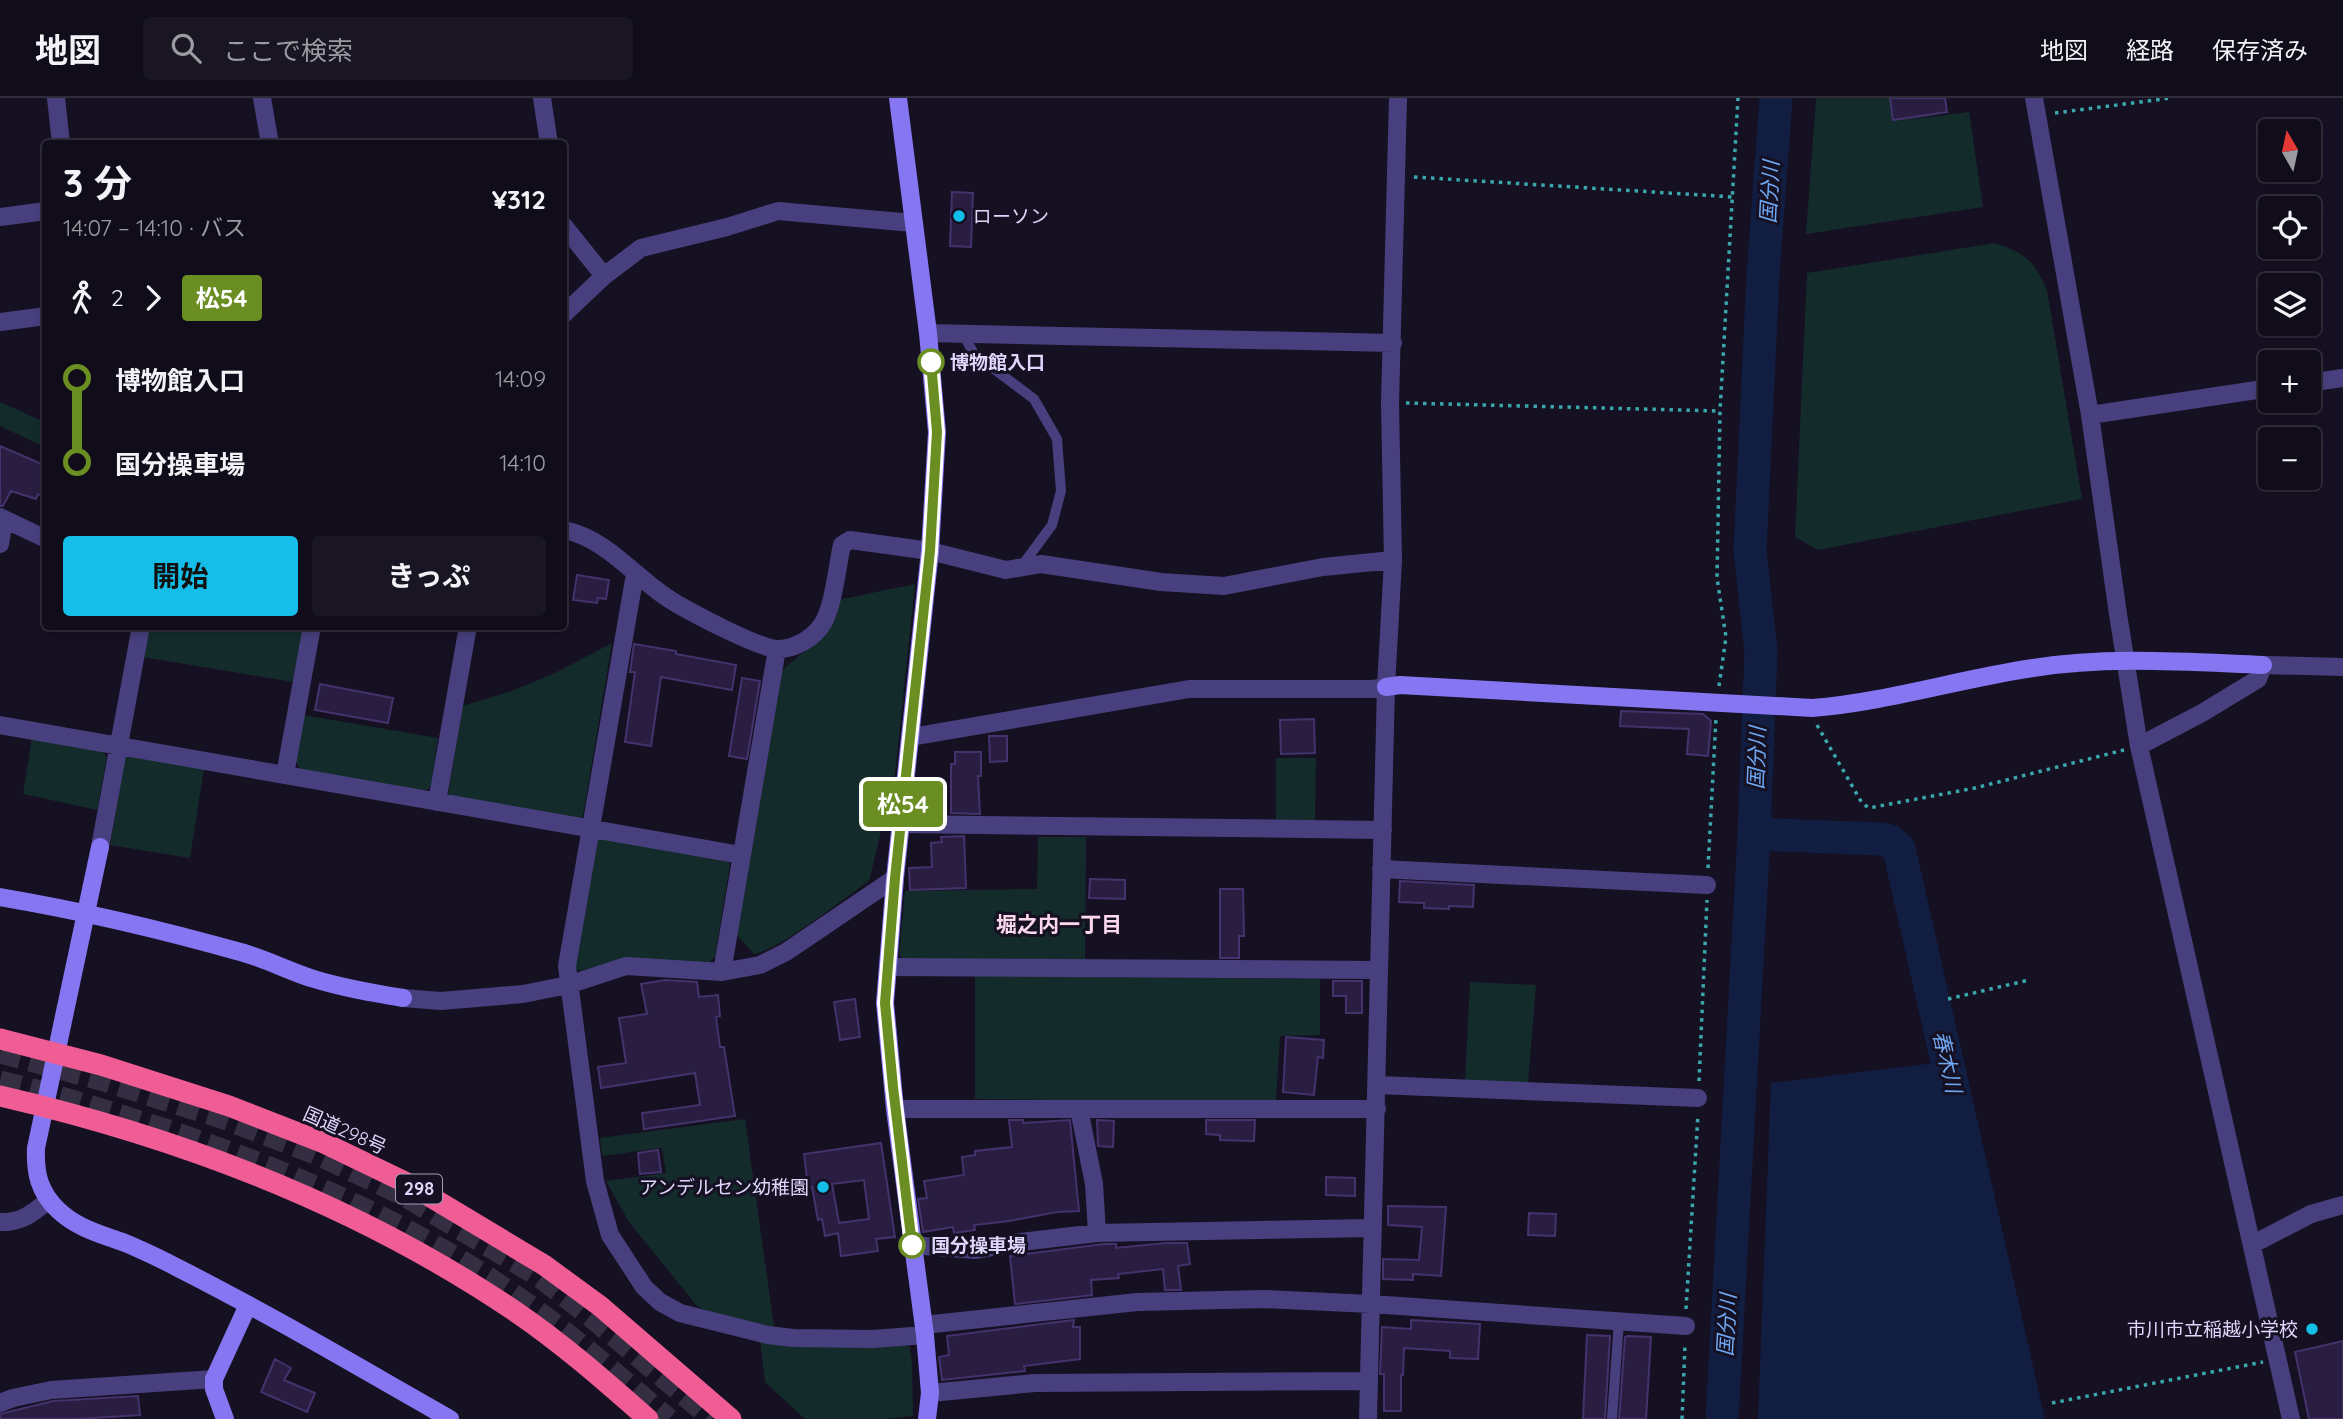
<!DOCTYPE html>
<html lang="ja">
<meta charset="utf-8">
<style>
:root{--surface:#100c1a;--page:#191523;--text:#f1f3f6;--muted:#9c9ba2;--line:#302c39;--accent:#15bee8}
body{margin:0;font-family:Quicksand,"Noto Sans JP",sans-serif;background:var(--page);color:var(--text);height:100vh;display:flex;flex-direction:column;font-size:26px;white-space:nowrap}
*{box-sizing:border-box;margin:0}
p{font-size:23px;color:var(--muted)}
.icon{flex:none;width:38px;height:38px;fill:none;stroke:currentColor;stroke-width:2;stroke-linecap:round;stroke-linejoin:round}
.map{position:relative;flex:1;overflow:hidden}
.drawer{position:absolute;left:42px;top:42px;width:525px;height:490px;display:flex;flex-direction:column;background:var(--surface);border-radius:7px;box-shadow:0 4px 10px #0003,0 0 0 2px var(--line)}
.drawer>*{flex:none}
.badge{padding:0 14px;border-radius:5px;font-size:24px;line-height:46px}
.needle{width:46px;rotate:351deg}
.fabs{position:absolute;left:2258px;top:21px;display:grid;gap:14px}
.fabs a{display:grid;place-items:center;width:63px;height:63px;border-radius:7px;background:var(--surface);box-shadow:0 4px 10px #0003,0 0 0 2px var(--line);font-size:35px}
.map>.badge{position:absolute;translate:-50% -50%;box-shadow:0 0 0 4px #fff}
.legs{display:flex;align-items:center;gap:10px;height:77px;padding:0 21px;font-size:23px}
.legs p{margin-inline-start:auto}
.summary{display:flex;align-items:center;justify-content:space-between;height:119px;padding:0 21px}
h1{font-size:38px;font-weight:700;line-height:52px}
.button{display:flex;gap:14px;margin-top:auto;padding:14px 21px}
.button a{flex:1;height:80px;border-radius:7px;background:var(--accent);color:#111;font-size:28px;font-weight:700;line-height:80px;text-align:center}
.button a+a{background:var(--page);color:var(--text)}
ul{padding:0 21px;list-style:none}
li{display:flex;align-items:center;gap:24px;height:84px;font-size:26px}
li i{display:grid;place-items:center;width:10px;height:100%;margin:0 9px;background:currentColor}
li i::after{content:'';width:18px;height:18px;margin:-9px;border:5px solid;border-radius:50%;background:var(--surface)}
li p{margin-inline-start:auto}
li:first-child i{background:linear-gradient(#0000 50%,currentColor 0)}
li:last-child i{background:linear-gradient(currentColor 50%,#0000 0)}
header{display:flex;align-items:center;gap:42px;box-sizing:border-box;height:98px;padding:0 35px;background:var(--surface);border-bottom:2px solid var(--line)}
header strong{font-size:33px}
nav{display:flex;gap:38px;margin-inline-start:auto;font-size:24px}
.search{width:490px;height:63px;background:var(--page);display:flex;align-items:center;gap:18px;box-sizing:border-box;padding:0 24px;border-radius:7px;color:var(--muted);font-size:26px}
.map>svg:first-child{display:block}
.green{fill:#142b2c}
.water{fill:#111e42}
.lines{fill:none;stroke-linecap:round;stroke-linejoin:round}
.river{stroke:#111e42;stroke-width:33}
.building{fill:#291e42;stroke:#44326c;stroke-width:2;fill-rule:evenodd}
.highway-tunnel{stroke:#342e43;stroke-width:21;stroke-dasharray:21 10;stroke-linecap:butt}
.path{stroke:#3aa7ab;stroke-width:3.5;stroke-dasharray:3.5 5;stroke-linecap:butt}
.lane{stroke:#48407e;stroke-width:10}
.street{stroke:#48407e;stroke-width:18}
.secondary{stroke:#8676f2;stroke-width:18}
.highway{stroke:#f05c94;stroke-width:21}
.line-1-casing{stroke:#fff;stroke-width:16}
.line-1{stroke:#6b8e23;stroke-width:10}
.poi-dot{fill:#15bee8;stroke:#161023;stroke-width:2.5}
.stop-1-dot{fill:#fff;stroke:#6b8e23;stroke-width:3.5}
.labels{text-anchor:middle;stroke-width:6;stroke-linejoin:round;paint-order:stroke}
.shield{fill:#161023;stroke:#a29bba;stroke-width:2}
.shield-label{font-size:18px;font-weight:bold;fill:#ded6fb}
.poi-label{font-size:19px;fill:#ded6fb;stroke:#161023;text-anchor:end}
.stop-label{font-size:19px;font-weight:bold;fill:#ded6fb;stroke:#161023;text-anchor:start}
.street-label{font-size:19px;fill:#ded6fb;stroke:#161023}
.water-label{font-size:21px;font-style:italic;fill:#6ea7f2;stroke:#161023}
.neighbourhood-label{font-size:21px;font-weight:bold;fill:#fbd8eb;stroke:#161023}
</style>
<header>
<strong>地図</strong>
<div class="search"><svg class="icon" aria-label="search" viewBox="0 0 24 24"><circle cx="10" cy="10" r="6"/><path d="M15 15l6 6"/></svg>ここで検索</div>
<nav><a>地図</a><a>経路</a><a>保存済み</a></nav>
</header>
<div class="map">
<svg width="2343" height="1321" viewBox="0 0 2343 1321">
<rect width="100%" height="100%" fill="#161023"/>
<path class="green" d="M 1816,0 L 1945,0 L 1948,15 L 1908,22 L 1969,14 L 1983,109 L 1806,136 Z
M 1995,145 C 2027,156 2033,162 2047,192 L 2082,401 L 1818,452 L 1795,439 L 1807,175 Z
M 0,304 L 45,324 L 45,349 L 0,328 Z
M 915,486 L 895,676 L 869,783 C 843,801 781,851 754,856 L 736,836 L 780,574 L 827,534 L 837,516 L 838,502 Z
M 148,529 L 305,529 L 293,584 L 143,559 Z
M 612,545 L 583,718 L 577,722 L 448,698 L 462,608 L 512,593 L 555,575 Z
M 303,617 L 438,640 L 431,687 L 428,692 L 422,693 L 300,671 L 295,661 Z
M 32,640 L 102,653 L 107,659 L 97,712 L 23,696 Z
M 130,657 L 204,670 L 190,760 L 110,747 L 124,661 Z
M 1276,660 L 1316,660 L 1315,723 L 1276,724 Z
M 1038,739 L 1086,739 L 1085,862 L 907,863 L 899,857 L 905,793 L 1037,791 Z
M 601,740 L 724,761 L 730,766 L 715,859 L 708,865 L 630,860 L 581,873 L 576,871 L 574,864 L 595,742 Z
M 975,878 L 1320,881 L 1320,937 L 1280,938 L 1276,1002 L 1209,1004 L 975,1001 Z
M 1470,884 L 1536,887 L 1528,986 L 1465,983 Z
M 745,1021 L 774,1229 L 709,1214 L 697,1208 L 629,1124 L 606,1083 L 666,1075 L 662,1050 L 602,1058 L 600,1040 Z
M 760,1242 L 909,1245 L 912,1267 L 913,1318 L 885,1321 L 805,1321 L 765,1284 Z"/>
<path class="water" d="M 1935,965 L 2018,1321 L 1758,1321 L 1771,985 Z"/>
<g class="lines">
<path class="river" d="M 1754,736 L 1880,741 L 1890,743 L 1899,751 L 2028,1321
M 1722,1321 L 1754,736 L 1761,554 L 1750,453 L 1763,177 L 1776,0"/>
</g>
<path class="building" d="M 1890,0 L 1945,0 L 1947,14 L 1893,22 Z
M 952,94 L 973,95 L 971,149 L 950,148 Z
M 0,348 L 46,368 L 46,399 L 38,396 L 36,401 L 11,393 L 3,408 L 0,408 Z
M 577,477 L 609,482 L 606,501 L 598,500 L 597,505 L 573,502 Z
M 634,546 L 676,553 L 676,556 L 736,567 L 732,592 L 661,579 L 651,648 L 625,644 L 635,574 L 630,574 Z
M 742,580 L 760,583 L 747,661 L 729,658 Z
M 320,586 L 393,600 L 388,625 L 315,612 Z
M 1621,613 L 1703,616 L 1711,623 L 1708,658 L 1687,656 L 1689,631 L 1620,628 Z
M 1314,621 L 1315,655 L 1281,656 L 1280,622 Z
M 989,638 L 1007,638 L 1007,663 L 990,664 Z
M 955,654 L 981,654 L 981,678 L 978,678 L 980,716 L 951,715 L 951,666 L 955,666 Z
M 964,738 L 966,790 L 910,792 L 909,770 L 932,769 L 931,745 L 942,744 L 941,739 Z
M 1090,781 L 1125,782 L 1125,801 L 1089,800 Z
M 1400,783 L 1474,787 L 1473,809 L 1449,808 L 1449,811 L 1424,810 L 1424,805 L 1399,804 Z
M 1220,791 L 1243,791 L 1244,838 L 1239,838 L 1239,860 L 1220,860 Z
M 665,882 L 697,884 L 699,899 L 718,897 L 720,918 L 716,919 L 720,949 L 724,949 L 735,1018 L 644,1031 L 642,1015 L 700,1007 L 695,975 L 601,990 L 598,969 L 626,965 L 619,920 L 647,916 L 641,886 Z
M 1333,883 L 1362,883 L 1362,915 L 1346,915 L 1346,898 L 1333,898 Z
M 855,901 L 860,939 L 840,942 L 834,904 Z
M 1286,939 L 1324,942 L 1323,960 L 1318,959 L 1314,997 L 1283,994 Z
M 1009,1022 L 1023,1022 L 1023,1025 L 1070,1022 L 1079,1113 L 1057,1114 L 1009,1123 L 974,1127 L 975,1132 L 954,1135 L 953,1129 L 923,1134 L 918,1101 L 927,1100 L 924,1083 L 964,1077 L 962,1059 L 975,1057 L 975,1053 L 1012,1049 Z
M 1097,1022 L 1114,1023 L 1113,1049 L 1098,1048 Z
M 1206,1022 L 1255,1022 L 1254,1043 L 1220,1042 L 1220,1037 L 1206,1036 Z
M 881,1045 L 895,1139 L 876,1141 L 878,1153 L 841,1158 L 838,1135 L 825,1138 L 822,1121 L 818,1122 L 812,1089 L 808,1089 L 804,1056 ZM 864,1082 L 869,1121 L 839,1125 L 832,1086 Z
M 658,1052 L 661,1074 L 640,1076 L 638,1055 Z
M 1326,1079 L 1355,1080 L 1355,1098 L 1326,1097 Z
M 1388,1108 L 1446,1109 L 1441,1178 L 1413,1176 L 1413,1182 L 1383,1181 L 1383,1161 L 1419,1162 L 1422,1129 L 1388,1127 Z
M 1529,1115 L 1556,1116 L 1555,1138 L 1528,1137 Z
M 1166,1145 L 1187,1145 L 1190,1166 L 1178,1168 L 1181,1192 L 1165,1192 L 1163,1171 L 1118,1176 L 1119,1180 L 1091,1182 L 1092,1197 L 1015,1206 L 1010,1158 L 1104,1146 L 1116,1146 L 1116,1150 Z
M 1074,1222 L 1073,1229 L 1080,1229 L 1080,1261 L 1024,1268 L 1025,1273 L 942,1282 L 939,1259 L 949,1257 L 947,1238 Z
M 1411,1222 L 1480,1226 L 1478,1261 L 1450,1260 L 1450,1253 L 1404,1250 L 1403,1277 L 1401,1277 L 1401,1313 L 1384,1313 L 1384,1276 L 1380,1276 L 1382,1229 L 1411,1231 Z
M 1587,1237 L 1610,1238 L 1605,1321 L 1583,1321 Z
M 1628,1238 L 1651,1239 L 1646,1321 L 1619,1321 L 1625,1239 Z
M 2343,1243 L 2343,1321 L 2309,1321 L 2295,1254 Z
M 275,1261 L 291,1270 L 284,1282 L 315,1295 L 307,1314 L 261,1294 Z
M 138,1298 L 140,1317 L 77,1321 L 0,1321 L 0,1316 L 53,1303 Z"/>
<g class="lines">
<path class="highway-tunnel" d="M 0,955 L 97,981 L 224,1021 L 320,1058 L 404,1098 L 538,1178 L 592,1220 L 712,1321
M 0,983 C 52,995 102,1011 153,1027 C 284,1070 412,1124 525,1204 C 576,1240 622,1281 669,1321"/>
<path class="path" d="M 2055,15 L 2171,0
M 1414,79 L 1733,99
M 1406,305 L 1720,313
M 1719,588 L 1726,539 L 1717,480 L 1720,313 L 1738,0
M 1817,627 L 1862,705 L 1869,710 L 1975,690 L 2124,652
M 1708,770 L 1716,620
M 1948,901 L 2029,882
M 1699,983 L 1707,802
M 1686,1211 L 1698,1016
M 2052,1305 L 2263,1264
M 1682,1321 L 1685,1246"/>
<path class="lane" d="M 963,236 L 974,256 L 1034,301 L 1057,341 L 1061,393 L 1052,427 L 1021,469
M 1612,1321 L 1619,1223"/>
<path class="street" d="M 56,0 L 61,46
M 262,0 L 270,46
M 542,0 L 549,46
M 2034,0 L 2090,317 L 2118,516 L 2139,648 L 2291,1321
M 0,119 L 46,113
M 564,128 L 604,178
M 564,216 L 604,178 L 641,150 L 727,129 L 778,113 L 913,125
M 0,224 L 46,218
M 928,235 L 1393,245
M 2308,285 L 2343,280
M 2090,317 L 2270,290
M 0,419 L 46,441
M 564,432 C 605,440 632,476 666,499 C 684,511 759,551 778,551 C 795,551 814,540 823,525 C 834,506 837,469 842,447 L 850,442 L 930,453 L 1006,472 L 1041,466 L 1161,484 L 1224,488 L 1323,469 L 1393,462
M 0,446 L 4,421
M 635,476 L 567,868 L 595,1083 L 610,1137 L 644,1189 L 660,1204 L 680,1215 L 768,1237 L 793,1240 L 873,1241 L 925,1237
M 0,627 L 741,757
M 911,639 L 1189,591 L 1373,591 L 1386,589
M 2139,648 L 2202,615 L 2258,581 L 2263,567 L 2343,569
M 285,677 L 312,528
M 437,704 L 468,528
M 901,726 L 1383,732
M 100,749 L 141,528
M 1381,771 L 1707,787
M 888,869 L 1379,872
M 722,874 L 777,551
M 403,900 L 441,903 L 523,896 L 568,887 L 626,868 L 722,874 L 760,867 L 786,854 L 895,780
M 1377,987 L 1698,1000
M 895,1011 L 1377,1011
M 1079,1011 L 1094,1086 L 1097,1135
M 0,1124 C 21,1125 33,1115 49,1102
M 2251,1143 L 2261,1142 L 2311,1116 L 2343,1107
M 912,1147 L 976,1152 L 1021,1144 L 1097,1135 L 1373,1130
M 924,1227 L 1137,1204 L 1264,1201 L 1371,1206 L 1686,1228
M 930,1295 L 1035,1285 L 1369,1283
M 0,1305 L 13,1300 L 51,1292 L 214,1281
M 1368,1321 L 1386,589 L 1393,462 L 1390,305 L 1398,0"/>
<path class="secondary" d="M 898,0 L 928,235 L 937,334 L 930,453 L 895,780 L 885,905 L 895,1011 L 925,1237 L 930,1295 L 927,1321
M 1386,589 L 1400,587 L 1812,610 C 1887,604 1959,581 2033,570 C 2109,558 2186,564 2263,567
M 100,749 L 36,1050 C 35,1075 39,1094 58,1112 C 79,1132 105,1137 130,1147 C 146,1154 163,1162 178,1170 C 271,1217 360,1270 450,1321
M 0,799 C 83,813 163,832 244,855 C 268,862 291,874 314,881 C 343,890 373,895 403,900
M 225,1321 L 214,1291 L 214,1281 L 248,1207"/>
<path class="highway" d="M 0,941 L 101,967 L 229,1008 L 324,1045 L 409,1086 L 544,1167 L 600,1208 L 731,1321
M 0,998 C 182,1040 361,1109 516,1214 C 563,1246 606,1284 648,1321"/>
</g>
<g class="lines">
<g class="line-1-casing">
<path id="line-1" d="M 912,1147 L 893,989 L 885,905 L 895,780 L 930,453 L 937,334 L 931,264"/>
</g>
<use href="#line-1" class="line-1"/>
</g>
<g class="poi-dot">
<circle cx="959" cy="118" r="7"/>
<circle cx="823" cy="1089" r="7"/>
<circle cx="2312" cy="1231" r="7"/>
</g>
<g class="stop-1-dot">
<circle cx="931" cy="264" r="12"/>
<circle cx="912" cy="1147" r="12"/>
</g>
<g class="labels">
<rect class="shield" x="396" y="1076.5" width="46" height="29" rx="5"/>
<g class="shield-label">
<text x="419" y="1097">298</text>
</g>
<g class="poi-label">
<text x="973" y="125" text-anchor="start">ローソン</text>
<text x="809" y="1096">アンデルセン幼稚園</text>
<text x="2298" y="1238">市川市立稲越小学校</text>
</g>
<g class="stop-label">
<text x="950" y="271">博物館入口</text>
<text x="931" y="1154">国分操車場</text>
</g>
<g class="street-label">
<text transform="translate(345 1032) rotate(24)" y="7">国道298号</text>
</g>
<g class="water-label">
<text transform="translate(1770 94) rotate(-87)" y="7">国分川</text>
<text transform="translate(1757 660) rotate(-88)" y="7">国分川</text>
<text transform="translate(1947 964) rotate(77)" y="7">春木川</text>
<text transform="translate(1727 1227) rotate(-87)" y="7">国分川</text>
</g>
<g class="neighbourhood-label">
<text x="1059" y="834">堀之内一丁目</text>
</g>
</g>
</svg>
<div class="fabs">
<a><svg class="needle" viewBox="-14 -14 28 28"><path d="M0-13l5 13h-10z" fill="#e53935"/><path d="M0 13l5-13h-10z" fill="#9c9ba2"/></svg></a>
<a><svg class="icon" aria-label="locate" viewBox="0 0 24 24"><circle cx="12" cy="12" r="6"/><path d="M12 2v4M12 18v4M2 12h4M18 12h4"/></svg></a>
<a><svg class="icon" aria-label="layers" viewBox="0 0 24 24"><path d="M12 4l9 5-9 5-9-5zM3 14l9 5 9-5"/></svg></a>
<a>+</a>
<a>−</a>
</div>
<b class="badge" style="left:903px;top:706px;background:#6b8e23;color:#fff">松54</b>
<section class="drawer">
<div class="summary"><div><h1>3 分</h1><p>14:07 – 14:10 · バス</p></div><b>¥312</b></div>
<div class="legs"><svg class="icon" aria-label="walk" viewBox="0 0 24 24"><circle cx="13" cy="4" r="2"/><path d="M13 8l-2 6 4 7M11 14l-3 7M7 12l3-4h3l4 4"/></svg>2<svg class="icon" aria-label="forward" viewBox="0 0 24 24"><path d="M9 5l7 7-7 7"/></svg><b class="badge" style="background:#6b8e23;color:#fff">松54</b></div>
<ul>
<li><i style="color:#6b8e23"></i><b>博物館入口</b><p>14:09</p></li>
<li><i style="color:#6b8e23"></i><b>国分操車場</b><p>14:10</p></li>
</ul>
<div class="button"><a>開始</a><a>きっぷ</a></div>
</section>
</div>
